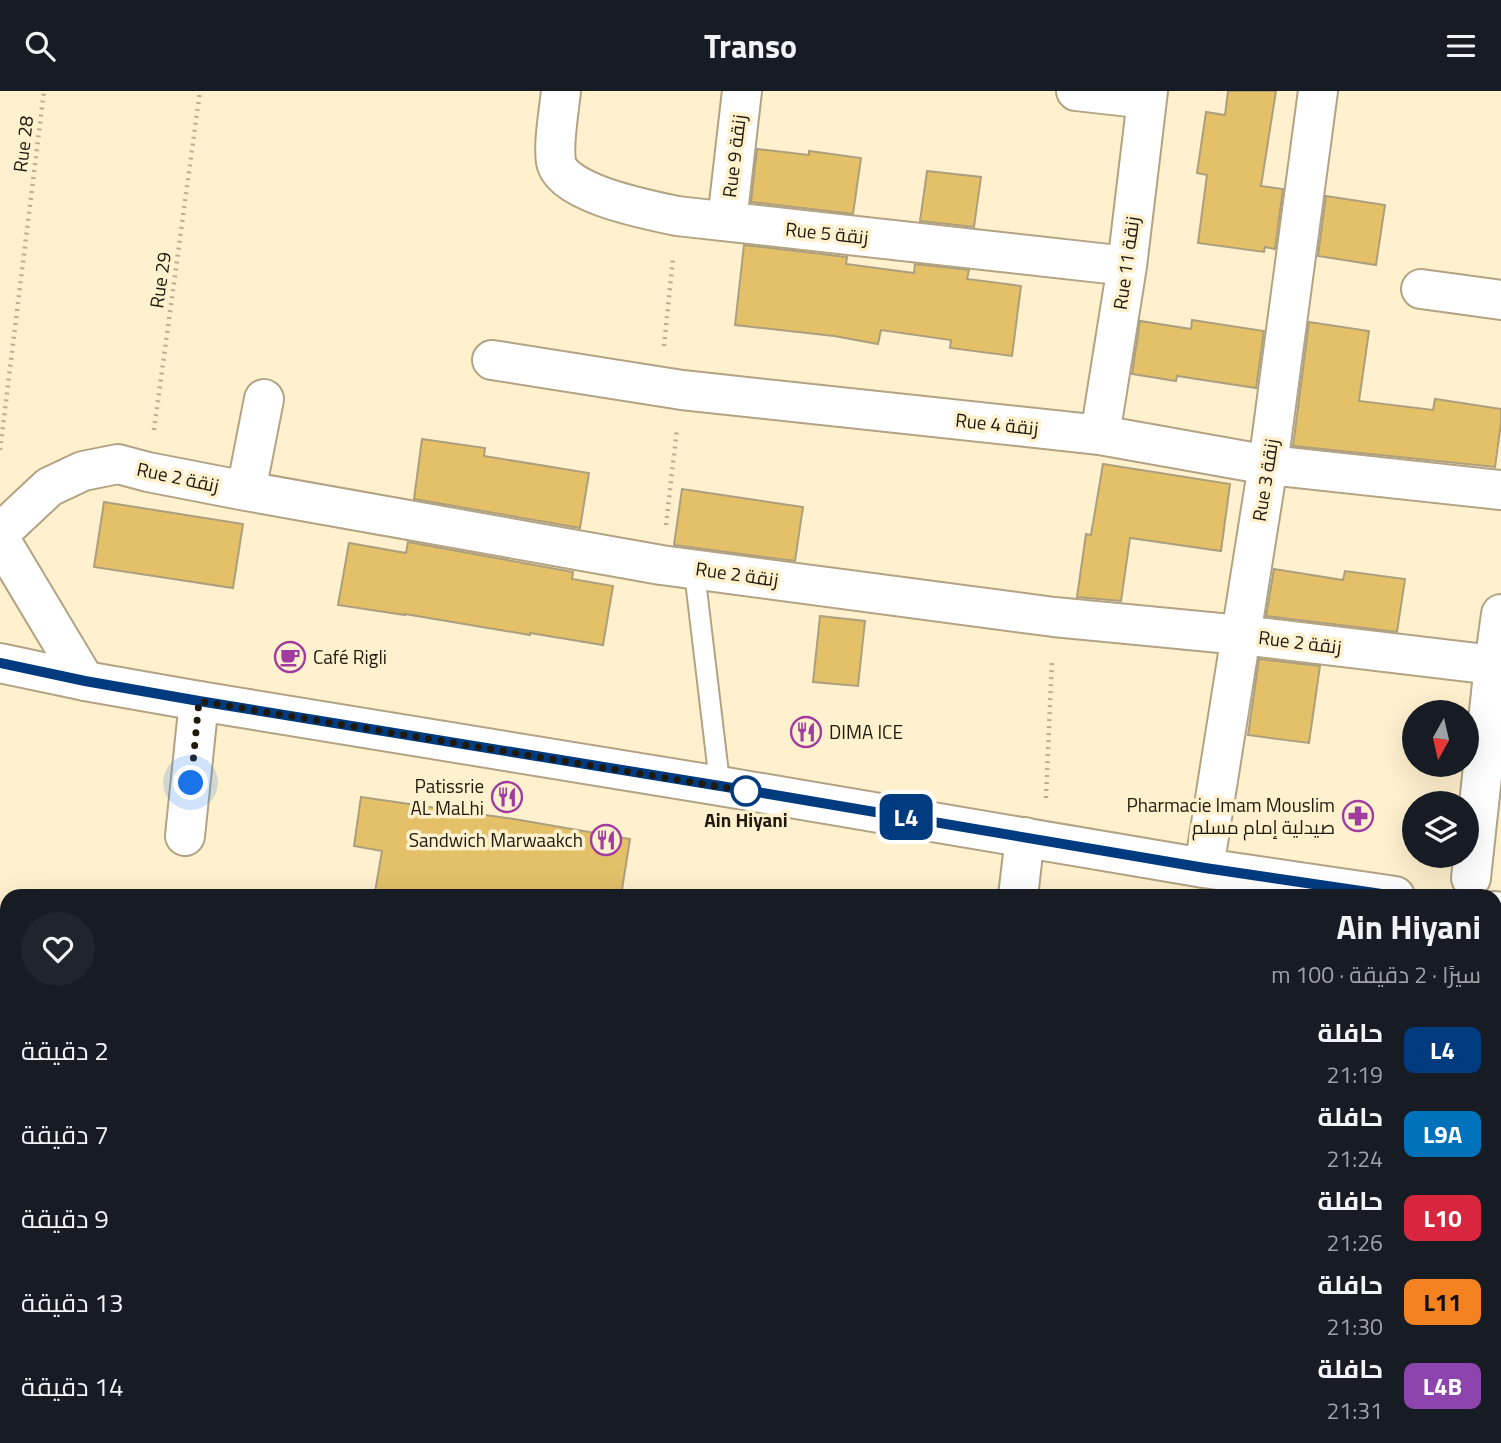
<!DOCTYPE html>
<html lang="ar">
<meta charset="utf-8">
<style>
:root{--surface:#171b24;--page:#20242c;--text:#f1f3f6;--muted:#9ea1a6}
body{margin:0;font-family:"Titillium Web",Cairo,sans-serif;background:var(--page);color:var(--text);direction:rtl;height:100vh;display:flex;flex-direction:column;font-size:26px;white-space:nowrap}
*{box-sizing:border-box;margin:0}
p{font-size:23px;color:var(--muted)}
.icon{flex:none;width:38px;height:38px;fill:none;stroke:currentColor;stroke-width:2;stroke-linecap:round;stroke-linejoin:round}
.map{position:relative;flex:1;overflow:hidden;direction:ltr}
.panel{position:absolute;left:0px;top:798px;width:1502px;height:555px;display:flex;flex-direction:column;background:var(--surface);border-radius:21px 21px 0 0;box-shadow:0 7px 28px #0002;direction:rtl}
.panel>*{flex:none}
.badge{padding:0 14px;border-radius:10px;font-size:24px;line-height:46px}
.needle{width:46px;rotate:188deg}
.tools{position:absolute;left:1402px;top:609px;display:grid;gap:14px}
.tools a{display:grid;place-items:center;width:77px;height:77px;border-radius:50%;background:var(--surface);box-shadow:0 7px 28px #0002;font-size:35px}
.you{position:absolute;width:35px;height:35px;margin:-18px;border:5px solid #fff;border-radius:50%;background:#1a73e8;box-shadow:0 0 0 10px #1a73e833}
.map>.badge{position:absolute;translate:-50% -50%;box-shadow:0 0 0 4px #fff}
.round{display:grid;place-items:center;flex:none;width:74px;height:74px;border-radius:37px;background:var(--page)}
.headline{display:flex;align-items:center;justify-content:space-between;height:119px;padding:0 21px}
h1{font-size:33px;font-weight:700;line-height:52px}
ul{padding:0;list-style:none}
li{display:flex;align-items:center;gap:21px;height:84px;padding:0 21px}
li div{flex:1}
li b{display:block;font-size:26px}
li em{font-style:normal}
li .badge{min-width:77px;font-weight:700;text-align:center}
header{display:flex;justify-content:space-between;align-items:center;height:91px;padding:0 21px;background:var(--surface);font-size:32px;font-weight:700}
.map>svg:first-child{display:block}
.building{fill:#e4c168;stroke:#ac9f7e;stroke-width:2}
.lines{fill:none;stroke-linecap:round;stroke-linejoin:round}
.lane-casing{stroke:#b1a383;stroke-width:23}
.street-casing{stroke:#b1a383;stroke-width:42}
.secondary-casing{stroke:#b1a383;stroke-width:42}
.path{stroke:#baaf93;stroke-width:4.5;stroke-dasharray:2 5;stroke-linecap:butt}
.lane{stroke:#fff;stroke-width:19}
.street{stroke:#fff;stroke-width:38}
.secondary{stroke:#fff;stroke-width:38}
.line-casing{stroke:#fff;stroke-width:16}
.line{stroke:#003b80;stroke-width:10}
.walk{stroke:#1f1a0d;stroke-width:7;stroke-dasharray:0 12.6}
.stop-dot{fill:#fff;stroke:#003b80;stroke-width:3.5}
.labels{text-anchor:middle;stroke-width:7;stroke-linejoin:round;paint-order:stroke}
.street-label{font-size:19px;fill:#1f1a0d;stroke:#fff1ce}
.poi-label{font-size:19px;fill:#1f1a0d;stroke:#fff1ce;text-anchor:end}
.stop-label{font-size:19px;font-weight:bold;fill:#1f1a0d;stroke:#fff1ce}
</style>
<header><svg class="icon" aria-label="menu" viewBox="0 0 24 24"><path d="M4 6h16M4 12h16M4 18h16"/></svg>Transo<svg class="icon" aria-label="search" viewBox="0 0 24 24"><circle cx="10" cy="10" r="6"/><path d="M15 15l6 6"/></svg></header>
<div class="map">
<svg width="1501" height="1352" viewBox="0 0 1501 1352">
<rect width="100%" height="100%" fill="#fff1ce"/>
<path class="building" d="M 1228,0 L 1276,0 L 1261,95 L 1283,98 L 1275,158 L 1265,156 L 1264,161 L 1198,152 L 1207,84 L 1197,82 L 1206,21 L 1225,24 Z
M 757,58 L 809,64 L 809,60 L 861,67 L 853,123 L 751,111 Z
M 927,80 L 981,86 L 974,136 L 920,130 Z
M 1326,105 L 1385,114 L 1376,174 L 1318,165 Z
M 744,154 L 847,166 L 846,173 L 914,182 L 915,173 L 969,179 L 967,188 L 1021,195 L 1012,265 L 950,257 L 951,249 L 881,239 L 878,253 L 834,245 L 735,234 Z
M 1192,229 L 1264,240 L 1256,297 L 1177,285 L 1176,290 L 1132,283 L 1140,230 L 1191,238 Z
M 1309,231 L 1369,240 L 1359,310 L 1433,319 L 1435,308 L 1501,318 L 1501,332 L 1495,376 L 1293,355 Z
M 422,348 L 485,357 L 484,365 L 589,382 L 580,437 L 414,408 Z
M 1103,373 L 1230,393 L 1221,460 L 1130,447 L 1121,510 L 1077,506 L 1086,443 L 1091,444 Z
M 682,398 L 803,416 L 795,470 L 674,454 Z
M 104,411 L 243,433 L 233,497 L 94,476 Z
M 408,451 L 573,481 L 572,488 L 613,495 L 603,554 L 530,542 L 530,544 L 405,523 L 405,524 L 338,514 L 349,452 L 406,462 Z
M 1274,478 L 1343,489 L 1345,480 L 1405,488 L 1397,541 L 1266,525 Z
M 820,525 L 865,530 L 858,595 L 813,591 Z
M 1259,568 L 1320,575 L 1309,652 L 1248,644 Z
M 361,706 L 514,728 L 630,748 L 621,805 L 397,805 L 375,801 L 382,760 L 354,755 Z"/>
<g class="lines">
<g class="lane-casing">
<path id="lane" d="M 694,477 L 720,695"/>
</g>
<g class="street-casing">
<path id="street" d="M 561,0 C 559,20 553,52 556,71 C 562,103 650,119 677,125 L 1127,175
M 1076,0 L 1147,8
M 727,130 L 742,0
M 1421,198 L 1501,209
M 492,269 L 682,299 L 1100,344 L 1268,374 L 1501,399
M 1100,344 L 1127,175 L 1148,0
M 246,400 L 264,308
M 0,442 L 49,396 L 83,380 L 118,373 L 148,381 L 246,400 L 661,474 L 1054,526 L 1241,544 L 1501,575
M 0,448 L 85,590
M 185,745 L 199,610
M 1204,777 L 1268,374 L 1318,0
M 1471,787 L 1494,574 L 1501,523
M 1018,805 L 1025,746
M 1494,1074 L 1501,1073
M 0,1142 L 7,1144"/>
</g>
<g class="secondary-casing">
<path id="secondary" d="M 0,572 L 85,590 L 199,610 L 720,695 L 1204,777 L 1395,805
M 1494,820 L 1501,821"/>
</g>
<path class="path" d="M 664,255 L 673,167
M 154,339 L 200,0
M 0,359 L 44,0
M 666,434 L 677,338
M 1046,707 L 1052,569
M 1494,1177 L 1501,1177
M 1494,1203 L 1501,1235
M 135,1346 L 138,1352
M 372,1346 L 373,1352
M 474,1346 L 483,1352
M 642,1346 L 648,1352
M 722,1346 L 726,1352
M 1272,1346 L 1273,1352
M 1347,1346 L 1347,1352"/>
<use href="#lane" class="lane"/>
<use href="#street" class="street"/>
<use href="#secondary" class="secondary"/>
</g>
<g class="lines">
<g class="line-casing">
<path id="line" d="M 0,572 L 85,590 L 199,610 L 745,699 L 1205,777 L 1395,805"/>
</g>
<use href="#line" class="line"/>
<path class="walk" d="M 191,692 L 199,610 L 746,700"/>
</g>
<defs>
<g id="cafe-ring" transform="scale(1.575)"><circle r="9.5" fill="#fff1ce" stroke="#a03ba0" stroke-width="1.5"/><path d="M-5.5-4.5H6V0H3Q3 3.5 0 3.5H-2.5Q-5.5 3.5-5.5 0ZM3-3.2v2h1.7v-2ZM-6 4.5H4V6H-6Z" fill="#a03ba0"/></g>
<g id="restaurant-ring" transform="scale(1.575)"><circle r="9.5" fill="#fff1ce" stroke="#a03ba0" stroke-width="1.5"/><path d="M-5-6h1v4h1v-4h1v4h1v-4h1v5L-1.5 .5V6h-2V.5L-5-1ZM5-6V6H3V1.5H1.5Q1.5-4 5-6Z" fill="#a03ba0"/></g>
<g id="pharmacy-ring" transform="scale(1.575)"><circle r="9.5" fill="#fff1ce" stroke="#a03ba0" stroke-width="1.5"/><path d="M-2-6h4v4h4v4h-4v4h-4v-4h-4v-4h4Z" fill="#a03ba0"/></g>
</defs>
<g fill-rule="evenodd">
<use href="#cafe-ring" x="290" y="566"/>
<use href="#restaurant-ring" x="806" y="641"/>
<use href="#restaurant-ring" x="507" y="706"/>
<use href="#pharmacy-ring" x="1358" y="725"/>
<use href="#restaurant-ring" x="606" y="749"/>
</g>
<circle class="stop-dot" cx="746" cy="700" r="14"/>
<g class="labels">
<g class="street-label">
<text transform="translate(23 53) rotate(-83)" y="7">Rue 28</text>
<text transform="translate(734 65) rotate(-83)" y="7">Rue 9 زنقة</text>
<text transform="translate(827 142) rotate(6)" y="7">Rue 5 زنقة</text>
<text transform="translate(1126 172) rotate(-82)" y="7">Rue 11 زنقة</text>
<text transform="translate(160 189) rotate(-82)" y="7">Rue 29</text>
<text transform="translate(997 333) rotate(6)" y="7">Rue 4 زنقة</text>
<text transform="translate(178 386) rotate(12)" y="7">Rue 2 زنقة</text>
<text transform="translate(1265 389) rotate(-81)" y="7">Rue 3 زنقة</text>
<text transform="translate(737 483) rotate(8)" y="7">Rue 2 زنقة</text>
<text transform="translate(1300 551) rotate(7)" y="7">Rue 2 زنقة</text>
</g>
<g class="poi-label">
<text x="313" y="573" text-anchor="start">Café Rigli</text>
<text x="829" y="648" text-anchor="start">DIMA ICE</text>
<text x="484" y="702">Patissrie<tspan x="484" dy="22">AL MaLhi</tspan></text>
<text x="1335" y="721">Pharmacie Imam Mouslim<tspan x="1335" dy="22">صيدلية إمام مسلم</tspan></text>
<text x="583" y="756">Sandwich Marwaakch</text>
</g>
<g class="stop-label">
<text x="746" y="736">Ain Hiyani</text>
</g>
</g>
</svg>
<div class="tools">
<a><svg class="needle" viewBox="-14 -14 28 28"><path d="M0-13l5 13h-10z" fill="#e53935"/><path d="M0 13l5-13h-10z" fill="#9ea1a6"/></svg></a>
<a><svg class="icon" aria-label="layers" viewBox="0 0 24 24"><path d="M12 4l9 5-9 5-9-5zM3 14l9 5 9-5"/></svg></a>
</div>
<div class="you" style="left:191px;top:692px"></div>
<b class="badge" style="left:906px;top:726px;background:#003b80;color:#fff">L4</b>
<section class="panel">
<div class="headline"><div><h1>Ain Hiyani</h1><p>سيرًا · 2 دقيقة · 100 m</p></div><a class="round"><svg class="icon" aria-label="heart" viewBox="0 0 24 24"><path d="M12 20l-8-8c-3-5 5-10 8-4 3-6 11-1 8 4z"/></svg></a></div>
<ul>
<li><span class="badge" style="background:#003b80;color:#fff">L4</span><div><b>حافلة</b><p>21:19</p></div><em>2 دقيقة</em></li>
<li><span class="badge" style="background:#0072bc;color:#fff">L9A</span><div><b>حافلة</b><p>21:24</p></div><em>7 دقيقة</em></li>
<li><span class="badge" style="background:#d7263d;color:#fff">L10</span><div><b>حافلة</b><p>21:26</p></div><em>9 دقيقة</em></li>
<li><span class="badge" style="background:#f58220;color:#111">L11</span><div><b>حافلة</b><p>21:30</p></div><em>13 دقيقة</em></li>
<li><span class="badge" style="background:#8e44ad;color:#fff">L4B</span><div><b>حافلة</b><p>21:31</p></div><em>14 دقيقة</em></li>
</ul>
</section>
</div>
